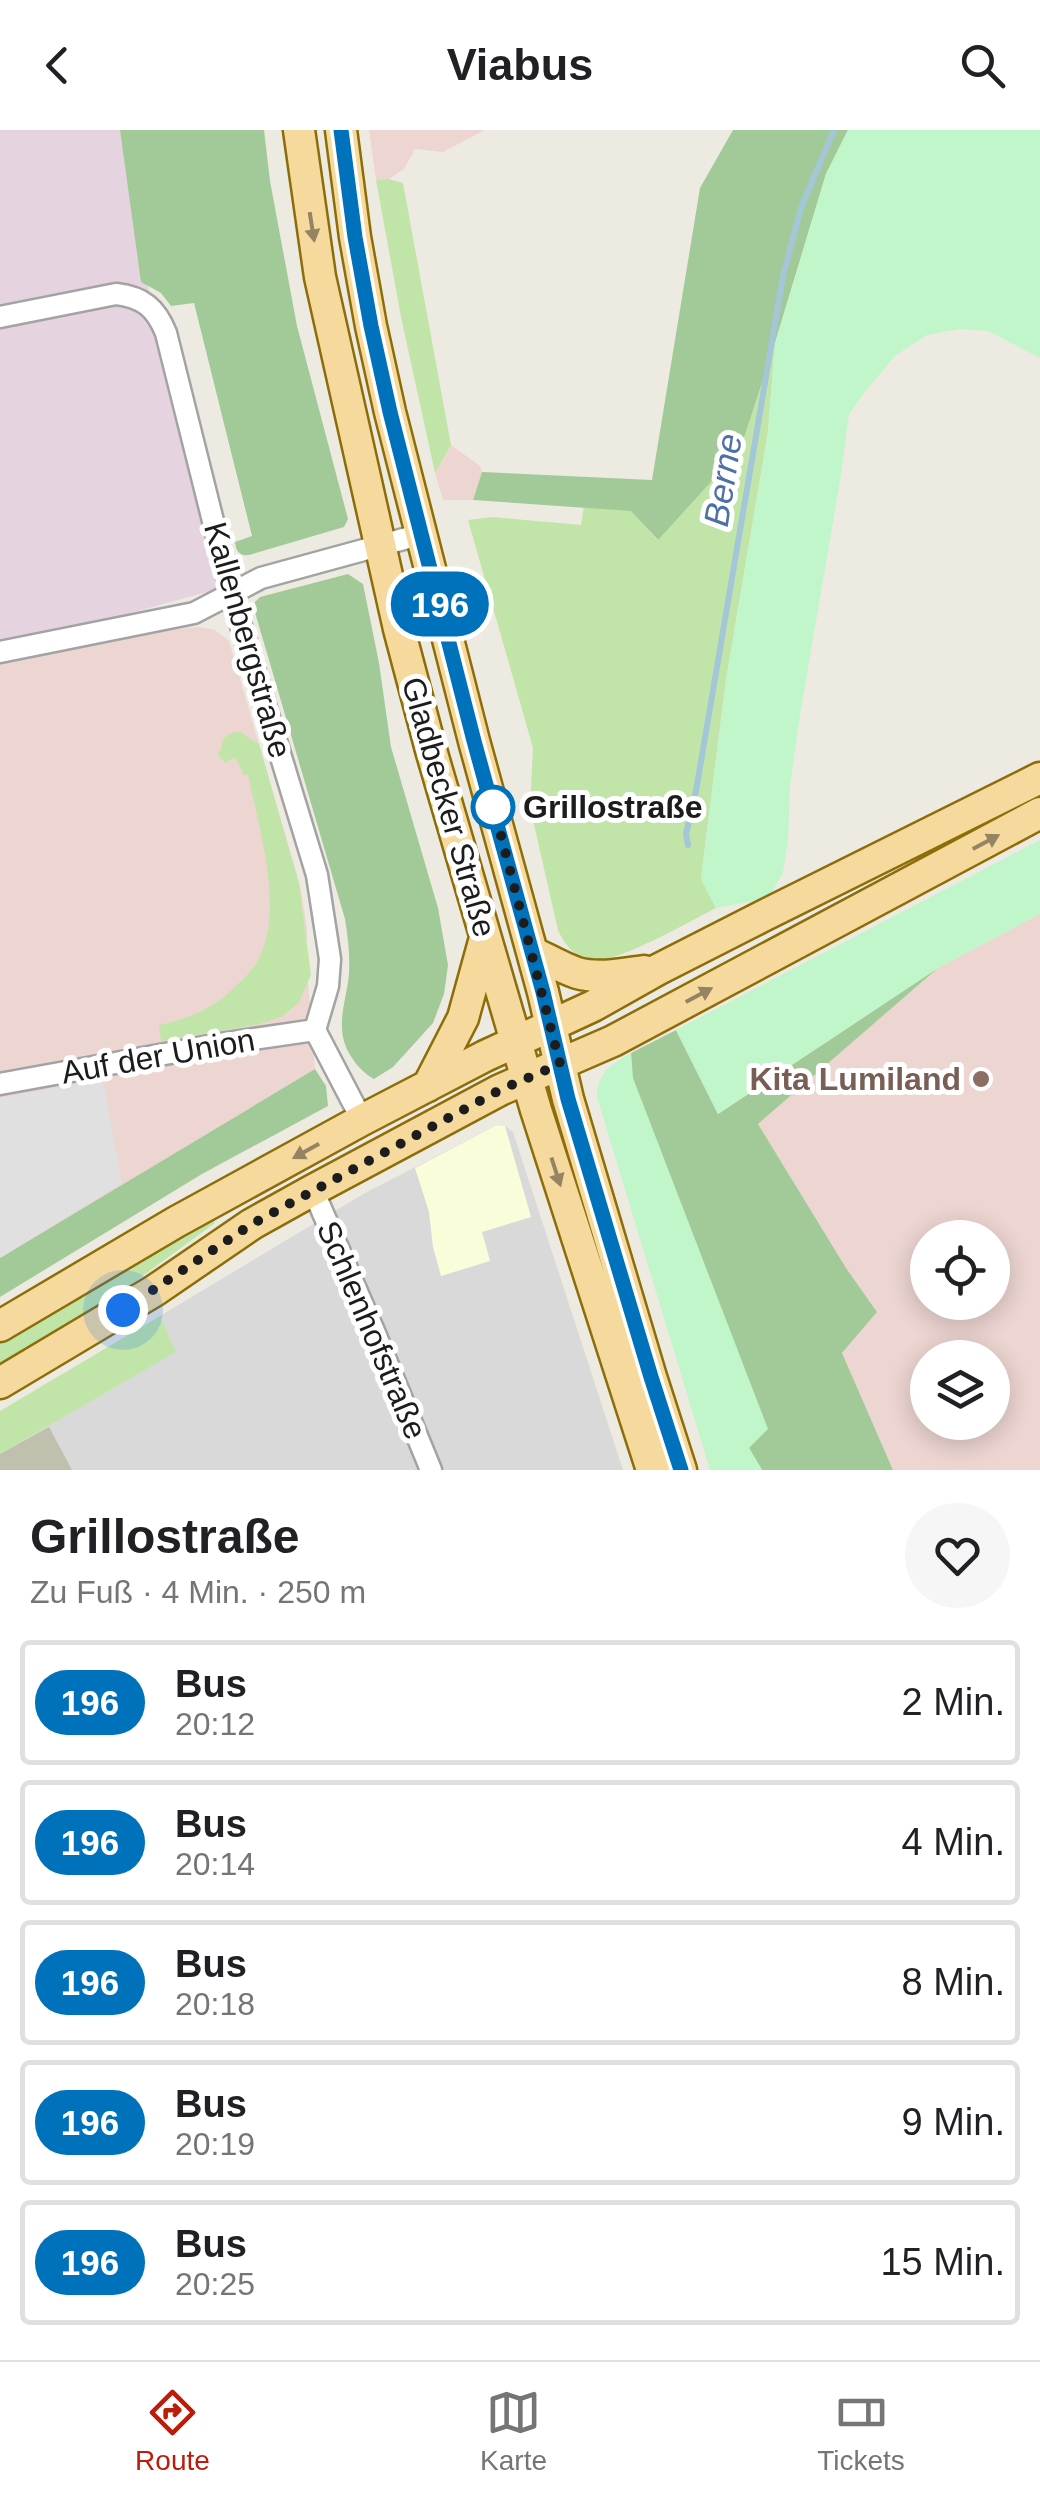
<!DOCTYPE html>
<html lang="de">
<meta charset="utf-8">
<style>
:root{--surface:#fff;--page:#f6f6f6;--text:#202124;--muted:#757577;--line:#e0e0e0;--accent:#bd1c0a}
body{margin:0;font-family:Arial,sans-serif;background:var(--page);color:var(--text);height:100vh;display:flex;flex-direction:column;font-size:38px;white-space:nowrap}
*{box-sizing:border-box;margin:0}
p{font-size:32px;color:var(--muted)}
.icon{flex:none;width:55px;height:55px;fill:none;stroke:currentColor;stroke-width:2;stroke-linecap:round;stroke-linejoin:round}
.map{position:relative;height:1340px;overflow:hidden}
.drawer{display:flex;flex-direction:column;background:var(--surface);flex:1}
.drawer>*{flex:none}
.badge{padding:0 20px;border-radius:32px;font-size:35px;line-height:65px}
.tools{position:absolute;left:910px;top:1090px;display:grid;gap:20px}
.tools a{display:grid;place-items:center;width:100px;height:100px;border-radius:50%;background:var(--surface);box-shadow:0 5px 25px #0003;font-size:50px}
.you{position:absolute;width:50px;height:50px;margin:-25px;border:8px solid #fff;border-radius:50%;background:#1a73e8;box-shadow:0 0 0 15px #1a73e833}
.map>.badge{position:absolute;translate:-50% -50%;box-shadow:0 0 0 5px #fff}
.round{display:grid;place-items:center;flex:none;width:105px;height:105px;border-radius:52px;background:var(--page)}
.overview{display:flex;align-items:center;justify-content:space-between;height:170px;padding:0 30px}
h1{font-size:48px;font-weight:600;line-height:75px}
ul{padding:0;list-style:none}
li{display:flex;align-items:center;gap:30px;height:125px;margin:0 20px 15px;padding:0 10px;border:5px solid var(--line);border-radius:10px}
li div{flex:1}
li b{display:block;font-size:38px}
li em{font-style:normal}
li .badge{min-width:110px;font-weight:700;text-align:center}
header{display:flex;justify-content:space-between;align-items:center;height:130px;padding:0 30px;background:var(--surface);font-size:45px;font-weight:600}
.tabs{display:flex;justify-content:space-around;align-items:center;height:140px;border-top:2px solid var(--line);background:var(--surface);font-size:28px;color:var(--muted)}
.tabs a{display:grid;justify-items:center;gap:5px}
.tabs .on{color:var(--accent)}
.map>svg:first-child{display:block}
.residential{fill:#dad9d9}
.commercial{fill:#edd5d1;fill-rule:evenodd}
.industrial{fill:#e5d4e0}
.education{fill:#fafdda}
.construction{fill:#bfc0ae}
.grass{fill:#c1e5a9}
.forest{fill:#a2ca98}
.park{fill:#c0f6c9}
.parking{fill:#e0e0e0}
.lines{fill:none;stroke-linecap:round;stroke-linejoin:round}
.stream{stroke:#a4c7d8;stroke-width:6}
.minor-casing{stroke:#a3a3a3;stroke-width:25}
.primary-casing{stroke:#8c6d08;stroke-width:35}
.minor{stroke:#fff;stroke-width:20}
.primary{stroke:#f6d99d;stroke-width:30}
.oneway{fill:#948463}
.line-casing{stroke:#fff;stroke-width:22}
.line{stroke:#0072bc;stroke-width:15}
.walk{stroke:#1c1c1c;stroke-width:10;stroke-dasharray:0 18}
.stop-dot{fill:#fff;stroke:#0072bc;stroke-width:5}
.education-dot{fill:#8d6e63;stroke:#fff;stroke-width:4}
.labels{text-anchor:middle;stroke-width:10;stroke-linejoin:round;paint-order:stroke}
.street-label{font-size:32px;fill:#1c1c1c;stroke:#fff}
.stop-label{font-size:32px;font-weight:bold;fill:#1c1c1c;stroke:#fff;text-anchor:start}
.education-label{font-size:32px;font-weight:bold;fill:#785e54;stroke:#fff;text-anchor:end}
.water-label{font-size:35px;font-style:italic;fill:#4e71a5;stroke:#fff}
</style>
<header><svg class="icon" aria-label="back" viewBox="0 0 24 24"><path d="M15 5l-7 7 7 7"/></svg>Viabus<svg class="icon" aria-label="search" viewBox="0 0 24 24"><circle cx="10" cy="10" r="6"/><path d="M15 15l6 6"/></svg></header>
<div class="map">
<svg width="1040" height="1340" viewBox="0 0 1040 1340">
<rect width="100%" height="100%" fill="#edeae2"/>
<path class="residential" d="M 497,995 L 505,996 L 513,1002 L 623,1340 L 0,1340 L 0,1324 L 175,1222 L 160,1186 L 365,1063 Z"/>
<path class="commercial" d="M 369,0 L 485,0 L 443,22 L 415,19 L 404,39 L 389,49 L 376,50 Z
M 451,315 L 480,336 L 482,342 L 473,370 L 443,370 L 435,343 Z
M 198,497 L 215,500 L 229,511 L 300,755 L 307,799 L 307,839 L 315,939 L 0,1128 L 0,519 Z
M 1040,784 L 1040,1340 L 893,1340 L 842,1223 L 877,1182 L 846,1138 L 758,994 L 938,838 ZM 928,1108 L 992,1108 L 992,1172 L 928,1172 ZM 928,1228 L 992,1228 L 992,1292 L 928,1292 Z"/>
<path class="industrial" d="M 0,0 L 120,0 L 155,193 L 218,459 L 0,519 Z"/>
<path class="education" d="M 497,995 L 505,996 L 531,1087 L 482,1102 L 490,1131 L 441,1146 L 433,1117 L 429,1082 L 415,1038 Z"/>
<path class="construction" d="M 49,1297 L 72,1340 L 0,1340 L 0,1324 Z"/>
<path class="grass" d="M 389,49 L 403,53 L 451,315 L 435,343 L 401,187 L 376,50 Z
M 775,213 L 768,302 L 726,550 L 701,749 L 716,778 C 690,791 617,834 592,830 C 575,828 564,814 558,800 L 530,677 L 533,618 L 468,390 L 492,387 L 581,395 L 584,376 L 632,381 L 657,410 L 740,320 Z
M 240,602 L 259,614 L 299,754 L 311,845 L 299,872 L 283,886 L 260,894 L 161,911 L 159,895 C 188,889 212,879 234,858 C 241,851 250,843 255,835 C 287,786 259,698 248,645 L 244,645 L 235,627 L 225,633 L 217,623 L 221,620 C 221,607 228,602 240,602 Z
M 211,1087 L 215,1093 L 85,1188 L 0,1242 L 0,1210 Z
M 160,1186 L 176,1222 L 0,1324 L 0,1281 Z"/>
<path class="forest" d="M 120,0 L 264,0 L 270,51 L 297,196 L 348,389 L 344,397 L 249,425 C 239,426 236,421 235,412 L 252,406 L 194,173 L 171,176 L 161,163 L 141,152 Z
M 733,0 L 848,0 L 826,44 L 775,213 L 740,320 L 658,410 L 631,381 L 473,370 L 482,342 L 652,350 L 700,58 Z
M 348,444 L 363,454 L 379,533 L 391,617 L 438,778 L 448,835 L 444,864 L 433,893 L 393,937 L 374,949 C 365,944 358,937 352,928 C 333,900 346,874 349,844 C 350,826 348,807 345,789 L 254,479 L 255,472 L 260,467 Z
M 938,838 L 758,994 L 846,1138 L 877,1182 L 842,1223 L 893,1340 L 762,1340 L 749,1318 L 632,948 L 631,923 L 676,900 L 718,984 Z
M 315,939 L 326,956 L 328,976 L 202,1044 L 0,1167 L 0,1128 Z"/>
<path class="park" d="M 848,0 L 1040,0 L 1040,228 L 988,201 L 959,199 L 927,205 L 895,226 L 867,259 L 849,284 L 840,351 L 799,591 L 790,656 L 788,710 L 783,742 L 769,768 L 716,778 L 701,749 L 726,550 L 768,302 L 775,213 L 826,44 Z
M 1040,710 L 1040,784 L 938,838 L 718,984 L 676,900 Z
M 631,923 L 633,948 L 768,1299 L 749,1318 L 762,1340 L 710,1340 L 597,967 C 597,942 611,935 631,923 Z"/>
<path class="parking" d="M 103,949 L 122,1053 L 0,1128 L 0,968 Z"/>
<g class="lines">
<path class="stream" d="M 688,715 L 686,704 L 696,661 L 783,146 L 801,78 L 834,0"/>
<g class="minor-casing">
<path id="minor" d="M 0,187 L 116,164 C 143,167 156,178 166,203 L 231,463 L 317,745 L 330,829 L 328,856 L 315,900 L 362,990
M 0,522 L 194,483 L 261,448 L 422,404
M 0,954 L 220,914 L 315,900
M 313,1060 L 374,1201 L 431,1340"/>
</g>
<g class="primary-casing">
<path id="primary" d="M 299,0 L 320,147 L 399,499 L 431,620 L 536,980 L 652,1340
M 341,0 L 355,107 L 371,196 L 390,282 L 474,611 L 543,862 L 568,969 L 651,1247 L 681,1340
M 532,822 C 547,829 562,838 577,843 C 598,849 623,844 644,841
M 428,956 L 463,888 L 485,808
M 0,1196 L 176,1092 L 362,990 L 485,926 L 593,876 L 657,840 L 761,787 L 1040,648
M 0,1253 L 154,1161 L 252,1094 L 313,1060 L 500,960 L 613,911 L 1040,683"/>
</g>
<use href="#minor" class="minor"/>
<use href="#primary" class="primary"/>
</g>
<defs><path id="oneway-solid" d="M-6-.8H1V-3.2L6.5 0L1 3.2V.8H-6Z" transform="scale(2.5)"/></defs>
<g class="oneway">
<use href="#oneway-solid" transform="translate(312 97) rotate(81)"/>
<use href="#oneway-solid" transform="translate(986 712) rotate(-28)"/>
<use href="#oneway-solid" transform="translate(699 865) rotate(-28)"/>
<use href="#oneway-solid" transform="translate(306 1021) rotate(151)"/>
<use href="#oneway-solid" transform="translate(556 1042) rotate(72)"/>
</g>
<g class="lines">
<g class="line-casing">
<path id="line" d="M 341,0 L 355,107 L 371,196 L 390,282 L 474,611 L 543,862 L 568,969 L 651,1247 L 681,1340"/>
</g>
<use href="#line" class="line"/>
<path class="walk" d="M 123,1180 L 252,1094 L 500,960 L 560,934 L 490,663 L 493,677"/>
</g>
<circle class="stop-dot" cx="493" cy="677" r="20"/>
<circle class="education-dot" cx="981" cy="949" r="10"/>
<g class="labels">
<g class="street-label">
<text transform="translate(248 510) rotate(74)" y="11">Kallenbergstraße</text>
<text transform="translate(449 677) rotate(74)" y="11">Gladbecker Straße</text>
<text transform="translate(158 926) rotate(-10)" y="11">Auf der Union</text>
<text transform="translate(372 1200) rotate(67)" y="11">Schlenhofstraße</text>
</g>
<g class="stop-label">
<text x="523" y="688">Grillostraße</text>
</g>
<g class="education-label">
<text x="961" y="960">Kita Lumiland</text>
</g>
<g class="water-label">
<text transform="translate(723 350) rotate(-81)" y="12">Berne</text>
</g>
</g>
</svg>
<div class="tools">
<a><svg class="icon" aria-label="locate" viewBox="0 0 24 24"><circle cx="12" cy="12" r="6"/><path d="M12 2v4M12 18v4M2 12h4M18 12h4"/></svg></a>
<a><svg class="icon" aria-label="layers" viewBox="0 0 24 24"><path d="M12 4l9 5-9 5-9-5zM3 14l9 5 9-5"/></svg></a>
</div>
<div class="you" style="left:123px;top:1180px"></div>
<b class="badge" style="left:440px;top:474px;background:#0072bc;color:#fff">196</b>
</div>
<section class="drawer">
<div class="overview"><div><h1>Grillostraße</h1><p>Zu Fuß · 4 Min. · 250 m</p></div><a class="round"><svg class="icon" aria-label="heart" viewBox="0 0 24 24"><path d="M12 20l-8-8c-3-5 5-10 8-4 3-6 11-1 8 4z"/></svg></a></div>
<ul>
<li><span class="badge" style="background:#0072bc;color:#fff">196</span><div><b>Bus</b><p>20:12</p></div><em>2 Min.</em></li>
<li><span class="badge" style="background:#0072bc;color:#fff">196</span><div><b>Bus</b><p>20:14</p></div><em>4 Min.</em></li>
<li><span class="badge" style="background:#0072bc;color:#fff">196</span><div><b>Bus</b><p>20:18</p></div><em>8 Min.</em></li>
<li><span class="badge" style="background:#0072bc;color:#fff">196</span><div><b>Bus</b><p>20:19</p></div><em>9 Min.</em></li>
<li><span class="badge" style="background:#0072bc;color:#fff">196</span><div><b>Bus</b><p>20:25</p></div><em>15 Min.</em></li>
</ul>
</section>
<nav class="tabs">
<a class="on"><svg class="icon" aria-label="directions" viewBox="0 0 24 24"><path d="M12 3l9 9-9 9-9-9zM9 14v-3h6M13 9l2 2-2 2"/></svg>Route</a>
<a><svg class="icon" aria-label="map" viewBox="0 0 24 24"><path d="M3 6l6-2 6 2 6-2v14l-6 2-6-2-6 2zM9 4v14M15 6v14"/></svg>Karte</a>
<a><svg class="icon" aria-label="tickets" viewBox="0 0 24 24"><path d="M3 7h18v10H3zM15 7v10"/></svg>Tickets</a>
</nav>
